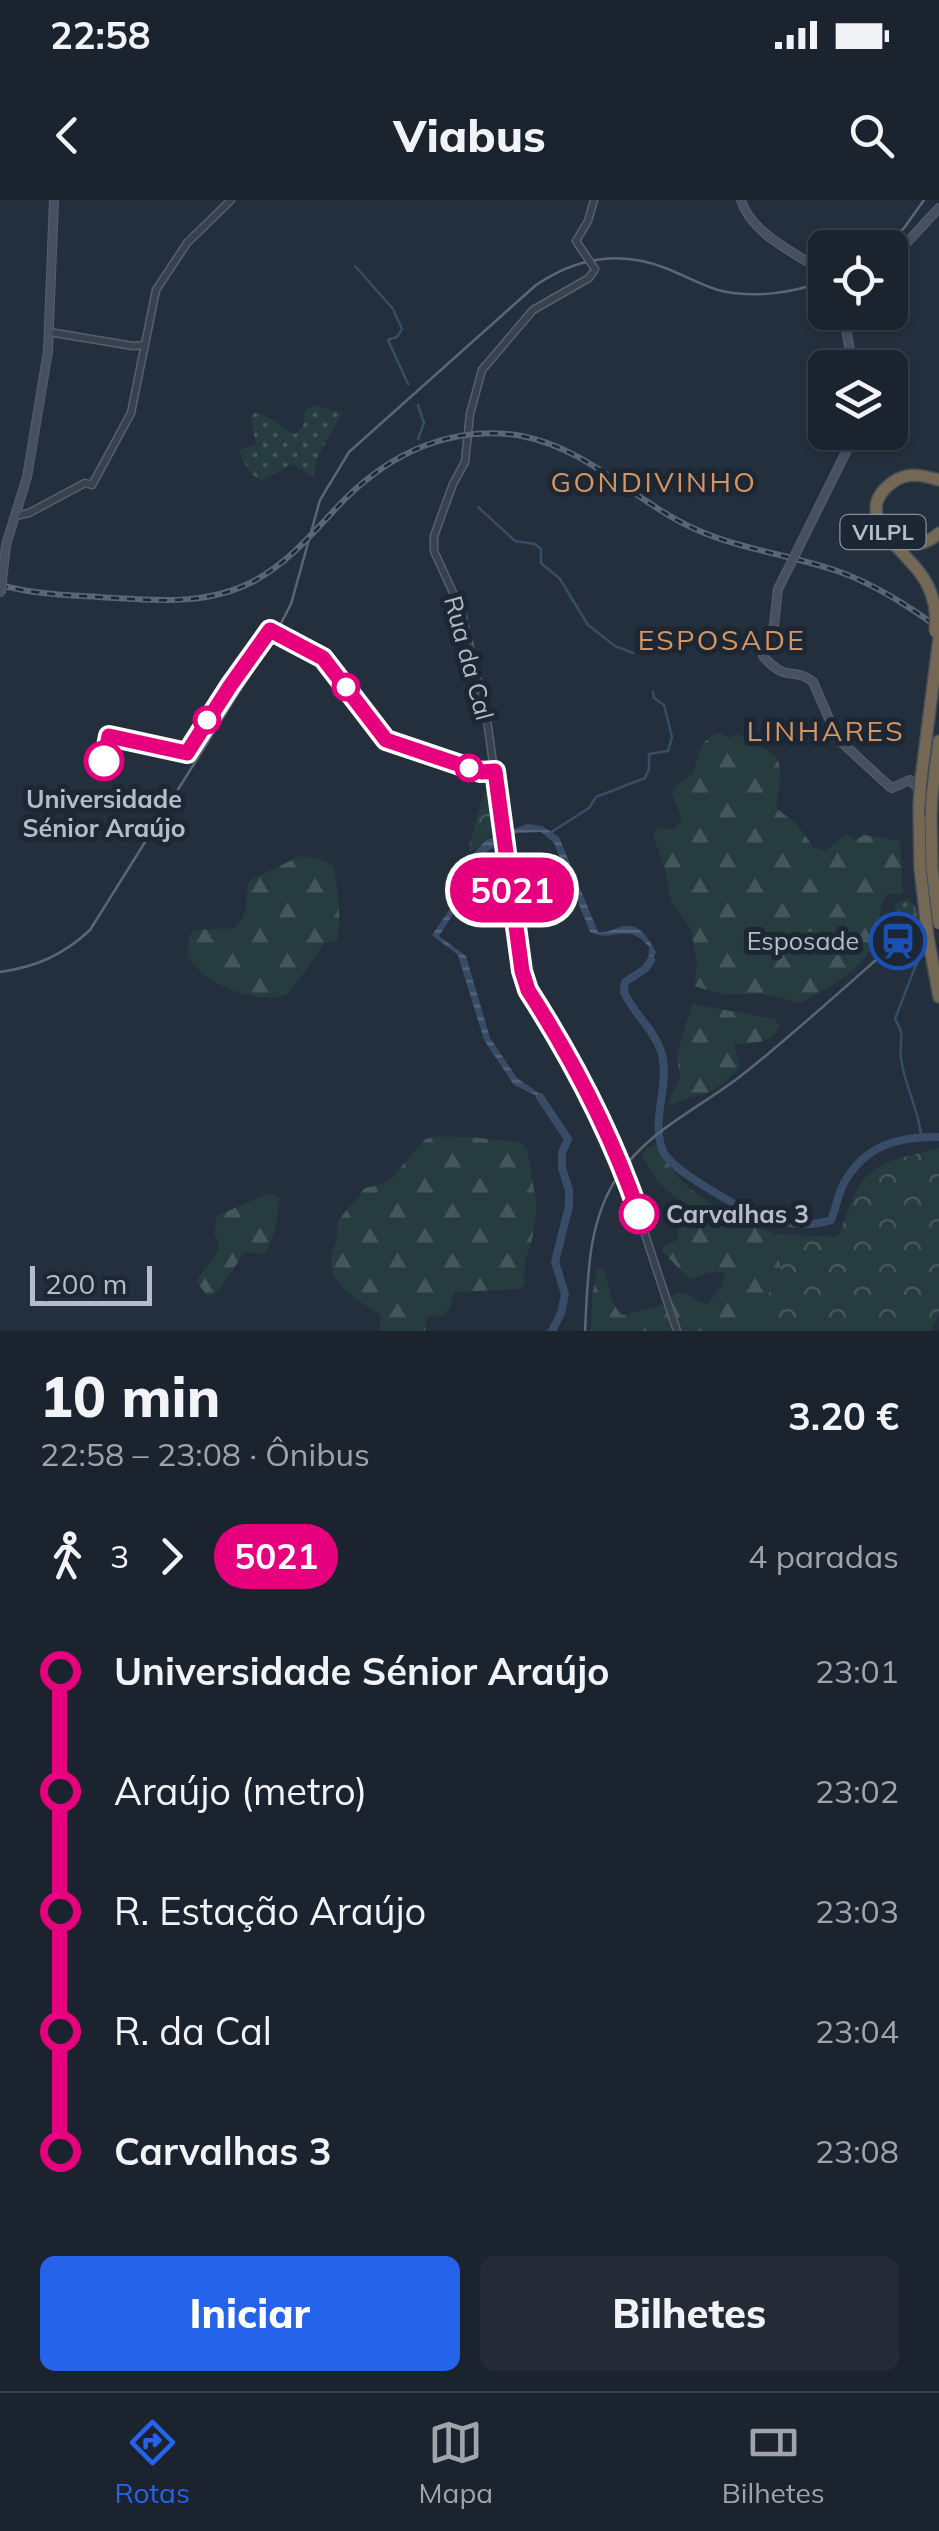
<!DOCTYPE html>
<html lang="pt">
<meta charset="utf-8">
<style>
:root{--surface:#1b232e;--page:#242b36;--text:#f1f3f6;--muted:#a0a4aa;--line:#39404a;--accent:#2563eb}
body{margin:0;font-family:Mulish,sans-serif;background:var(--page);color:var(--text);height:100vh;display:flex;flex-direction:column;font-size:38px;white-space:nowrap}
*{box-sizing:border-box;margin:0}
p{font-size:32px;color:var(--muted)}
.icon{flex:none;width:55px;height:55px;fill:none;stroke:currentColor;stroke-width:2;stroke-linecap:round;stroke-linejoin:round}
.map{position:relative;height:1131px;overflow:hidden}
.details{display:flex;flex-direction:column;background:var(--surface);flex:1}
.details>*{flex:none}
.badge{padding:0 20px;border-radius:32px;font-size:35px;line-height:65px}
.tools{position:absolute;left:808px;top:30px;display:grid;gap:20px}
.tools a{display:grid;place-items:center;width:100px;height:100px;border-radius:15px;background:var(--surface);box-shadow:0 2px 8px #0004,0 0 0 2px var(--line);font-size:50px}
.scale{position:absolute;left:30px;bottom:25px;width:122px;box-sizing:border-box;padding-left:10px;border:5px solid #b4bcc9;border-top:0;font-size:28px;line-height:35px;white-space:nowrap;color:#b4bcc9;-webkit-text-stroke:8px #1d2633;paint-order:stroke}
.map>.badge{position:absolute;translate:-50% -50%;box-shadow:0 0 0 5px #fff}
.legs{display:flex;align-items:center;gap:15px;height:110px;padding:0 40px;font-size:32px}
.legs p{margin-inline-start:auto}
.headline{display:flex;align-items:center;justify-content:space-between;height:170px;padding:0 40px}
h1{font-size:55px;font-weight:800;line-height:75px}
.cta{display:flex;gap:20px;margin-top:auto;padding:20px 40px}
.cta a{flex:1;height:115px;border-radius:15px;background:var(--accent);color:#fff;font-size:40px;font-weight:800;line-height:115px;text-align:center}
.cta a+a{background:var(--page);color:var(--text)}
ul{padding:0 40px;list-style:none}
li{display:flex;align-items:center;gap:35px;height:120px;font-size:38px}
li i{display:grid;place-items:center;width:15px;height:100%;margin:0 12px;background:currentColor}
li i::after{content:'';width:25px;height:25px;margin:-12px;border:8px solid;border-radius:50%;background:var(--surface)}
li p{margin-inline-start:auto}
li:first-child i{background:linear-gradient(#0000 50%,currentColor 0)}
li:last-child i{background:linear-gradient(currentColor 50%,#0000 0)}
.status{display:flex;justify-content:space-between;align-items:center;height:70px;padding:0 50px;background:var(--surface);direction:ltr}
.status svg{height:28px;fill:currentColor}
header{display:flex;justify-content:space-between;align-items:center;height:130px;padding:0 40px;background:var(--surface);font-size:45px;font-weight:800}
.tab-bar{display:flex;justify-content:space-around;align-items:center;height:140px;border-top:2px solid var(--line);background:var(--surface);font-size:28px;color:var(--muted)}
.tab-bar a{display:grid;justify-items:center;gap:5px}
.tab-bar .active{color:var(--accent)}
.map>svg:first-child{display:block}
.grass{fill:url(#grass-dots)}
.forest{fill:url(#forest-firs)}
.park{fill:url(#park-crowns)}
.water{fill:url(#water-rules)}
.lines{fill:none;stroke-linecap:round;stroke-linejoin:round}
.stream{stroke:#394c67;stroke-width:2.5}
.river{stroke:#394c67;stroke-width:8}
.tertiary-casing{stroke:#565f6c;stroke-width:9}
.secondary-casing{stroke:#565f6c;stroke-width:10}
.motorway-casing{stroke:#434c59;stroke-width:14}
.tertiary{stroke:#38414e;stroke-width:6}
.secondary{stroke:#465061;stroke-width:8}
.motorway{stroke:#746855;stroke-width:11}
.tram{stroke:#5a6575;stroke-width:2.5}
.rail-casing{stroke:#5a6575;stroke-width:6}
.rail{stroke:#1d2633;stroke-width:2.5;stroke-dasharray:8;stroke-linecap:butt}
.tertiary-bridge-casing{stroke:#565f6c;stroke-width:9;stroke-linecap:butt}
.secondary-bridge-casing{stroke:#565f6c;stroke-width:10;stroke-linecap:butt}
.motorway-bridge-casing{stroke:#434c59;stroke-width:14;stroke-linecap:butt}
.tertiary-bridge{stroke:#38414e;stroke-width:6}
.secondary-bridge{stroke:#465061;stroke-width:8}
.motorway-bridge{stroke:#746855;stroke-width:11}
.line-1-casing{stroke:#fff;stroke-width:22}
.line-1{stroke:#e6007e;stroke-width:15}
.stop-1-dot{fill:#fff;stroke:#e6007e;stroke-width:5}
.labels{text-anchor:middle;stroke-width:10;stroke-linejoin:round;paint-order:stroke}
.shield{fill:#1d2633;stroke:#878f9c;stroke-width:2.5}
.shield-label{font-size:22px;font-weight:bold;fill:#b4bcc9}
.street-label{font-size:25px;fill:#b4bcc9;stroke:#1d2633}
.stop-label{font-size:25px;font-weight:bold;fill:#b4bcc9;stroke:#1d2633}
.poi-label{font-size:25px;fill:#b4bcc9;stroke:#1d2633;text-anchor:end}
.neighbourhood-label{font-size:28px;letter-spacing:2.5px;fill:#d59563;stroke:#1d2633}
</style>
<div class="status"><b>22:58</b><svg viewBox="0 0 49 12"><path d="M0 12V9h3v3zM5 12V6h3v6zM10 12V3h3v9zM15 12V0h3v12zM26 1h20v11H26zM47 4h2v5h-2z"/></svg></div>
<header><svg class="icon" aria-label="back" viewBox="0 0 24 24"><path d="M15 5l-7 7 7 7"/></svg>Viabus<svg class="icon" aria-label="search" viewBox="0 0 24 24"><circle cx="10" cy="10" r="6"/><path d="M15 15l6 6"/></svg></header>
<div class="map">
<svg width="939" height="1131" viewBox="0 0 939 1131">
<defs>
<pattern id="grass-dots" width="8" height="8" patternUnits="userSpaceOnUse" patternTransform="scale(2.5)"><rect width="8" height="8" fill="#263c3f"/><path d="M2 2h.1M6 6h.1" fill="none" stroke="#435659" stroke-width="1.8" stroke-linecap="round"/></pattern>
<pattern id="forest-firs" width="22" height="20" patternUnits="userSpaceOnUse" patternTransform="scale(2.5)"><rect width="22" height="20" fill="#263c3f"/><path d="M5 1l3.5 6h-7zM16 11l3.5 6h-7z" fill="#435659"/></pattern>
<pattern id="park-crowns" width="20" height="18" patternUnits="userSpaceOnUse" patternTransform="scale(2.5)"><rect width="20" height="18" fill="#263c3f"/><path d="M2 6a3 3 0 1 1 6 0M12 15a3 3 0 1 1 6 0" fill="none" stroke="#435659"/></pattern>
<pattern id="water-rules" width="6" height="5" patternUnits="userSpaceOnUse" patternTransform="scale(2.5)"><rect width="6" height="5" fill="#394c67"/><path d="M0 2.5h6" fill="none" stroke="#53647b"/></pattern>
</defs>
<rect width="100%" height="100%" fill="#242f3e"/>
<path class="grass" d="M 314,205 L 342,213 L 318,256 L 313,277 L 292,264 L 261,281 C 250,274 243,262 239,250 L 256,245 L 251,219 L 253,213 C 271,214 279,227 295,234 L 303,227 L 305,210 Z
M 908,698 L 919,712 L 920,720 L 899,735 L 893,728 L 896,704 Z"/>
<path class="forest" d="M 720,533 L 730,538 L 738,534 L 776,556 C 785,573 776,591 777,609 L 797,624 L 813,647 L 826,651 L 846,634 L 855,640 L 864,635 L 900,641 L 903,694 L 887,694 C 877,707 882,720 877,734 C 864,773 831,784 802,803 L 763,794 L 722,794 L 694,786 L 697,765 L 691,730 L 671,701 L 665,669 L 653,634 L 657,627 L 673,630 L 682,620 L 672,593 L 678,583 L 694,573 C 696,557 702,536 720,533 Z
M 301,656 L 317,658 L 332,665 C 338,677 342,728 337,740 L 325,743 L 290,792 C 270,805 230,792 211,780 C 202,774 194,765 187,757 L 189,736 L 195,730 L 235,728 C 253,708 242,701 250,680 Z
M 692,804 L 774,819 L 779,825 C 772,845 752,843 734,844 L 740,867 L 721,885 L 707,893 L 667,905 L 680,878 L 677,855 Z
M 468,937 L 520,942 L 527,949 L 537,1008 L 531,1045 L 525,1059 L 524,1085 L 519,1089 L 455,1092 L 449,1109 L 442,1116 L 427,1117 L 425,1131 L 380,1131 L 380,1115 C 363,1101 331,1090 331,1062 C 330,1049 340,1045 337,1022 L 365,988 C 399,982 391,975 415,951 C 417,949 423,941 426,939 C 436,934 456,938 468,937 Z
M 657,943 C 676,993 729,1016 775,1034 L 774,1045 L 784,1078 L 731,1131 L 591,1131 L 592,1096 L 597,1069 L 603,1068 C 610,1084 609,1103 622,1115 L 668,1104 C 678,1080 692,1102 707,1104 L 722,1086 L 725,1074 L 716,1071 L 689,1079 L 662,1051 L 665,1045 L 678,1040 L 678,1023 L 687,1013 L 685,1005 L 657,981 L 642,957 L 644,950 Z
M 270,993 L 279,997 C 278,1016 276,1041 263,1054 L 245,1052 L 218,1091 L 208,1097 L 197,1082 C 203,1063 229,1055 214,1033 L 217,1022 L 214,1017 Z"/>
<path class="park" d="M 489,582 L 493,583 L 501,631 L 488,637 L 471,652 L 468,651 L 480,605 Z
M 939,948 L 939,1113 L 931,1131 L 731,1131 L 784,1078 L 774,1045 L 775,1034 L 835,1037 L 840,1033 C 865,962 868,967 939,948 Z"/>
<path class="water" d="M 527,624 L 542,626 L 559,637 L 598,732 C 610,733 613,728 624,726 C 641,723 649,740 656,752 L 648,768 L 649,747 C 627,720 615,744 590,732 L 554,643 L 541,632 L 517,633 L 473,660 L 459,705 L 439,736 L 466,756 L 490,838 L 517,878 L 543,896 L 548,904 L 543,905 L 537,896 L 514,885 L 484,840 L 458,755 L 432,735 L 452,706 L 471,656 L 486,640 Z"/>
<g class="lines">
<path class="stream" d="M 355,66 L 393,109 L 402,129 L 397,137 L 388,140 L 408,184
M 418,205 L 424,223 L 418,239
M 478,307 L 515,341 L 535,344 L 541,349 L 541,363 L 560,379 L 588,425 L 615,446 L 633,453
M 550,633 L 589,608 L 596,597 L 645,578 L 649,569 L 649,554 L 668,551 L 672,537 L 664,505 L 654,498 L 653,492
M 914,707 L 915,715
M 910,744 L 917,762 L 895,819 C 906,837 899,838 901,858 C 904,885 919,909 921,936"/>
<path class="river" d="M 651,760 L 645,769 L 625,782 L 624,792 C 633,813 653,828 661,851 C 671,883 651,917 662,949 C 667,962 684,973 695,980 C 733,1005 784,1036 831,1020 C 836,1008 838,994 844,983 C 865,945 899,936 939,937
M 540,897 L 568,939 L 562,953 L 562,968 L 569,990 L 569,1006 L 555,1062 L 565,1094 L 561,1113 L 552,1131"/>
<g class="tertiary-casing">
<path id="tertiary" d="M 582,50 L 576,41 L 588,21 L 594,0
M 595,69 L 589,78 L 533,110 L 482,170 L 470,214 L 465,262 L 453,284 L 434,336 L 434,351 L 461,410 L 487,520 L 522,771 L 528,790 L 587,893 L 621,963
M 49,132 L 133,146 L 145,145
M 15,316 L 29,313 L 85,283 L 92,285 L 131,213 L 156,90 L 187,43 L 231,0
M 628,983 L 677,1131"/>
</g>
<g class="secondary-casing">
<path id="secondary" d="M 741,0 C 752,35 796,53 825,73
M 890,61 L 939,8
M 843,112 L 853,168
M 796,353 L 856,232
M 790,365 L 778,389 L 774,425 L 763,456 C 787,484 794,466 813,482 L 838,539 L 889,586 L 892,588 L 910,580 L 919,590
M 2,381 L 6,345 L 27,277 L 48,151 L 54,0"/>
</g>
<g class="motorway-casing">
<path id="motorway" d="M 890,333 C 906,348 924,347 939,333
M 936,418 C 935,401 930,386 920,373 C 903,349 849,313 893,282 C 907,272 923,275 939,280
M 921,579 L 939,438
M 932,595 L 939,541
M 919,605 L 920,668
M 931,617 L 932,668
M 928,737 L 939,797"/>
</g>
<use href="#tertiary" class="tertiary"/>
<use href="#secondary" class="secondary"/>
<use href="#motorway" class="motorway"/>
<path class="tram" d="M 882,48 L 904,28 L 924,0
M 0,772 C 36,767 63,755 90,730 L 276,433 L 291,404 L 320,300 L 349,252 L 536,85 C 577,57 622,50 668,69 C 685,76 701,85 718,90 C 753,99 792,93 825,81
M 585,1131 C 588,1078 587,1022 618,976 C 648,930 700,908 742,875 C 810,821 873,761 939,705"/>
<g class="rail-casing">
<path id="rail" d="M 0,385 C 32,394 65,395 98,397 C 151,400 205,407 254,381 C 291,361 316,329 344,300 C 392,252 453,224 522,236 C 589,249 635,302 695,329 C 741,350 793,355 840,372 C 876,385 908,406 939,428"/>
</g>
<use href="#rail" class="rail"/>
<g class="tertiary-bridge-casing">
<path id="tertiary-bridge" d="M 582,50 L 595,69
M 621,963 L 628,983"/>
</g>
<g class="secondary-bridge-casing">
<path id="secondary-bridge" d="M 790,365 L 796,353
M 1,393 L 2,381"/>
</g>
<g class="motorway-bridge-casing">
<path id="motorway-bridge" d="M 935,432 L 936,418
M 919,605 L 921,579
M 931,617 L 932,595
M 920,668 L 928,737
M 932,668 L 939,724"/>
</g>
<use href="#tertiary-bridge" class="tertiary-bridge"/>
<use href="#secondary-bridge" class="secondary-bridge"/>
<use href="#motorway-bridge" class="motorway-bridge"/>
</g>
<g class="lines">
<g class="line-1-casing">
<path id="line-1" d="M 104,561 L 109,536 L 187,553 L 230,486 L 270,430 L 323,458 L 386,540 L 481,572 L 495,571 L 522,771 L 528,790 C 573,860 612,935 639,1014"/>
</g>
<use href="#line-1" class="line-1"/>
</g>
<defs>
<g id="station-ring" transform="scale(2.875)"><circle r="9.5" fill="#1d2633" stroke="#1a4fb4" stroke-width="1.5"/><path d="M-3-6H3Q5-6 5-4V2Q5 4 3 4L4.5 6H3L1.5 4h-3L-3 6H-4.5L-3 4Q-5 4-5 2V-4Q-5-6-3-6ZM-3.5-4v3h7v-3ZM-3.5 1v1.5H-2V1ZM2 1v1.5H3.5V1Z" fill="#1a4fb4"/></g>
</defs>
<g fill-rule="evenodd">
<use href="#station-ring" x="898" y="741"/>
</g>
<g class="stop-1-dot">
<circle cx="346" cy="487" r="12"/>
<circle cx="207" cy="520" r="12"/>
<circle cx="104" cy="561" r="18"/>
<circle cx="469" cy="568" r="12"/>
<circle cx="639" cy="1014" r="18"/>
</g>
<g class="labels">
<rect class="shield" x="840.5" y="315" width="85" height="34" rx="8"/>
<g class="shield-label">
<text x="883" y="340">VILPL</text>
</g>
<g class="street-label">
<text transform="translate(469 458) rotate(75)" y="9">Rua da Cal</text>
</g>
<g class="stop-label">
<text x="104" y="608">Universidade<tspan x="104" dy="29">Sénior Araújo</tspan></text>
<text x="666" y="1023" text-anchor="start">Carvalhas 3</text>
</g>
<g class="poi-label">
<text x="859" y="750">Esposade</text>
</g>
<g class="neighbourhood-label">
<text x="654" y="292">GONDIVINHO</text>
<text x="722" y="450">ESPOSADE</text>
<text x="826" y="541">LINHARES</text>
</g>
</g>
</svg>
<div class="tools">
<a><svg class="icon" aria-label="locate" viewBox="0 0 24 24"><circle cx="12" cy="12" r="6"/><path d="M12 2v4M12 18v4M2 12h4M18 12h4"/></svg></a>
<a><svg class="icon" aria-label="layers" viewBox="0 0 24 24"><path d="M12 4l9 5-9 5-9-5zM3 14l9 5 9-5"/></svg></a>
</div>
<div class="scale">200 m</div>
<b class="badge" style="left:512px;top:690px;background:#e6007e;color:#fff">5021</b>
</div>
<section class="details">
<div class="headline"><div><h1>10 min</h1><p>22:58 – 23:08 · Ônibus</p></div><b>3.20 €</b></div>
<div class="legs"><svg class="icon" aria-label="walk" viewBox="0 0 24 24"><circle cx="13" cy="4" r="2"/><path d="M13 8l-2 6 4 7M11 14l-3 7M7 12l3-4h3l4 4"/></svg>3<svg class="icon" aria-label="forward" viewBox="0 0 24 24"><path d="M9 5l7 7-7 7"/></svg><b class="badge" style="background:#e6007e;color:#fff">5021</b><p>4 paradas</p></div>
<ul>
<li><i style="color:#e6007e"></i><b>Universidade Sénior Araújo</b><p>23:01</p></li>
<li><i style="color:#e6007e"></i><span>Araújo (metro)</span><p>23:02</p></li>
<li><i style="color:#e6007e"></i><span>R. Estação Araújo</span><p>23:03</p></li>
<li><i style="color:#e6007e"></i><span>R. da Cal</span><p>23:04</p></li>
<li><i style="color:#e6007e"></i><b>Carvalhas 3</b><p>23:08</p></li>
</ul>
<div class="cta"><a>Iniciar</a><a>Bilhetes</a></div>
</section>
<nav class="tab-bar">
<a class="active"><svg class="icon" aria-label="directions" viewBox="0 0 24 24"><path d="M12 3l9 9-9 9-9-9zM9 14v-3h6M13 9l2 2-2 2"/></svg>Rotas</a>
<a><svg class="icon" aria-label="map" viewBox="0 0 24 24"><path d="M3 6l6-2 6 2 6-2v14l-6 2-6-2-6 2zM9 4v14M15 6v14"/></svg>Mapa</a>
<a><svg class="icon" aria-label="tickets" viewBox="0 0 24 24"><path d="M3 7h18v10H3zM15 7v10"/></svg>Bilhetes</a>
</nav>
